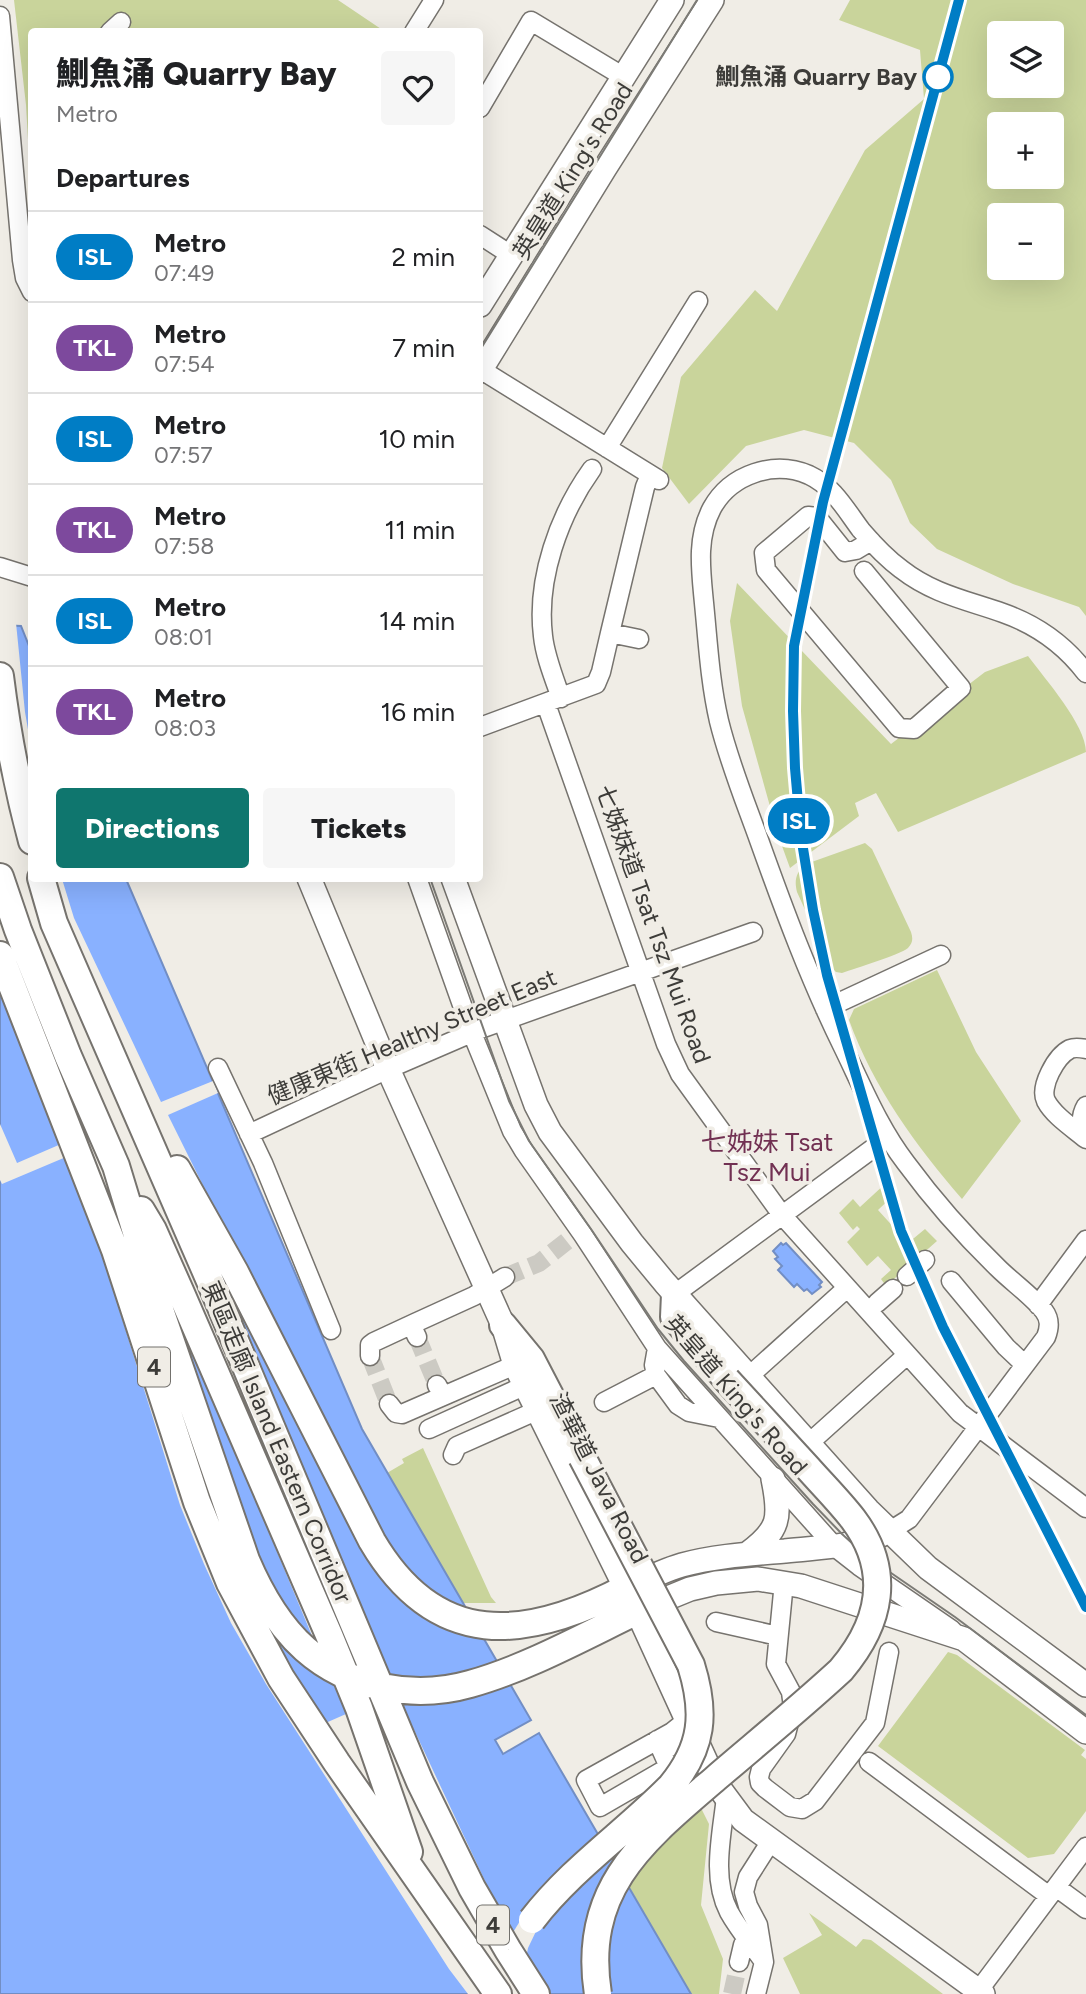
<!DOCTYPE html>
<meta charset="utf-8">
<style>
:root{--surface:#fff;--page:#f6f6f6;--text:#202124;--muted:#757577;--line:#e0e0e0;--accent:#0f766e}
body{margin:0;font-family:Figtree,"Noto Sans TC",sans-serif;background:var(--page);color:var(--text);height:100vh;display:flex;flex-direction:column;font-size:26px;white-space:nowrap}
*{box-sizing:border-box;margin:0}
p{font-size:23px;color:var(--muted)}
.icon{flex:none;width:38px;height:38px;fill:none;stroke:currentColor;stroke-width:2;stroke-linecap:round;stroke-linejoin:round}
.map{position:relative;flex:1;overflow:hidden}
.details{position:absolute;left:28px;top:28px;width:455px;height:854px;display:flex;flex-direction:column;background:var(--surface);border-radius:7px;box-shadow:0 7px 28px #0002}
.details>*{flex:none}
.badge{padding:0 14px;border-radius:23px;font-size:24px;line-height:46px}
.fabs{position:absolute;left:987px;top:21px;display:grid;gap:14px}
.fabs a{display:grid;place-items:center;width:77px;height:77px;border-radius:7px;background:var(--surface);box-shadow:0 7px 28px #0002;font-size:35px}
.map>.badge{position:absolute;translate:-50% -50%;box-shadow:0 0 0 4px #fff}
h2{padding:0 28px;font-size:26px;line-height:63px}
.round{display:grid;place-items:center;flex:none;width:74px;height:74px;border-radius:7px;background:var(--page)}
.head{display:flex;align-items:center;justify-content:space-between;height:119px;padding:0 28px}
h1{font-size:33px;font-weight:800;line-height:52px}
.primary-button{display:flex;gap:14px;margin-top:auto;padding:14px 28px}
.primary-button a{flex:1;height:80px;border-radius:7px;background:var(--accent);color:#fff;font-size:28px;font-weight:800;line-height:80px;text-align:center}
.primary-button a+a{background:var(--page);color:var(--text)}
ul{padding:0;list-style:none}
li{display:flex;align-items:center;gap:21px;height:91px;padding:0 28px;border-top:2px solid var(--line)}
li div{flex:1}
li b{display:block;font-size:26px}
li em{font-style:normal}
li .badge{min-width:77px;font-weight:700;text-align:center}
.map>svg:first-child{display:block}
.green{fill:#c9d49b;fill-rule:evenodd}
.water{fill:#89b1ff;stroke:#728ec4;stroke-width:2}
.pier{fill:#f0ede6;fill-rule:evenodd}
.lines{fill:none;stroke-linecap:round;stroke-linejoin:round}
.minor-tunnel{stroke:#cccac3;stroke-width:18;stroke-dasharray:18 9;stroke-linecap:butt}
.minor-casing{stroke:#76736e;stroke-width:21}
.major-casing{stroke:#76736e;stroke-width:26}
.highway-casing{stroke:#76736e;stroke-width:30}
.minor{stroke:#fff;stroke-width:18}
.major{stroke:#fff;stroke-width:23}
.highway{stroke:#fff;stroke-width:26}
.tram{stroke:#7c7b76;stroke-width:2}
.highway-bridge-casing{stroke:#76736e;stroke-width:30;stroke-linecap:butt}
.highway-bridge{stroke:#fff;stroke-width:26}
.line-casing{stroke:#fff;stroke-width:16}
.line{stroke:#007dc5;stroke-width:10}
.stop-dot{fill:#fff;stroke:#007dc5;stroke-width:3.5}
.labels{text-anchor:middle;stroke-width:7;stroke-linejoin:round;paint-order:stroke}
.shield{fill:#f0ede6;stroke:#73716d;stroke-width:2}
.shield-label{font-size:23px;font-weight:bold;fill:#3d3c39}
.stop-label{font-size:24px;font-weight:bold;fill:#3d3c39;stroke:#f0ede6;text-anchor:end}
.street-label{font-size:24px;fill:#3d3c39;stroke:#f0ede6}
.neighbourhood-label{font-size:26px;fill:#713052;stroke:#f0ede6}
</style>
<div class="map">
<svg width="1086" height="1994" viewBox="0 0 1086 1994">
<rect width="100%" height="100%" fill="#f0ede6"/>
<path class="green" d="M 14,0 L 338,0 L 384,31 L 32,32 L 31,192 L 26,105 Z
M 850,0 L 1086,0 L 1086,616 L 1079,607 L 1013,584 L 937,549 L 910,523 L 891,480 L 854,443 L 804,430 L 746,446 L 689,504 L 662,468 L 681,377 L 755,290 L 777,311 L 865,150 L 924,99 L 920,50 L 839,20 ZM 999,33 L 1052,33 L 1052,86 L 999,86 ZM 999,124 L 1052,124 L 1052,177 L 999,177 ZM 999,215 L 1052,215 L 1052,268 L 999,268 Z
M 737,583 L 891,744 L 985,672 L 1028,656 C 1045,679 1086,725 1086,752 L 898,832 L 876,793 L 855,803 L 859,816 L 790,868 L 778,835 L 742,706 L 730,621 Z
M 865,843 L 872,849 L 911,932 C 913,938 913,943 908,948 C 899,955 856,968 842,973 L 836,972 L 831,967 L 797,892 C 794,880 796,872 806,864 Z
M 937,970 L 976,1052 L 1021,1121 L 962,1199 C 916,1146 873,1087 849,1020 L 854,1009 Z
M 886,1183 L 895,1194 L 878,1210 L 908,1243 L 925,1229 L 937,1241 L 886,1286 L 881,1279 L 891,1270 L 878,1256 L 867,1266 L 847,1242 L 860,1229 L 857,1226 L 853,1230 L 839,1213 L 853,1199 L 860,1207 Z
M 423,1448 L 491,1597 L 496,1603 L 463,1603 L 387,1473 L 404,1463 L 402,1459 Z
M 948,1652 L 957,1655 L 1085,1750 L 1081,1755 L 1086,1759 L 1086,1811 L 1054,1854 L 1028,1858 L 878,1746 Z
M 693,1792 L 709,1824 L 701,1905 L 723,1959 L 719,1994 L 691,1994 L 604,1843 Z
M 809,1913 L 856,1947 L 863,1939 L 871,1940 L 943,1994 L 800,1994 L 783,1958 L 822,1935 Z"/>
<path class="water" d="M 0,625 L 21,626 L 31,651 L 32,878 L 126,879 L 362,1429 L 531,1720 L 495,1740 L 503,1754 L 539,1733 L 691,1994 L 0,1994 Z
M 781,1243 L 783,1245 L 786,1243 L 822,1282 L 819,1285 L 821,1287 L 812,1294 L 807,1289 L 804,1291 L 797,1284 L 794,1287 L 778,1270 L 782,1266 L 775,1259 L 778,1257 L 773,1251 Z"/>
<path class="pier" d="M 0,622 L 16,623 L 25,712 L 31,747 L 32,878 L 62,879 L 74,918 L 161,1102 L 213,1081 L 218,1093 L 168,1115 L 413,1608 L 223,1277 L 389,1674 L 434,1682 L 512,1679 L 448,1703 L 401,1702 L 507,1928 L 512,1934 L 525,1913 L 540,1923 L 528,1948 L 526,1958 L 549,1994 L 468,1994 L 449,1969 L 266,1684 L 231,1623 L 204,1564 L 180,1505 L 102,1254 L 78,1183 L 66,1157 L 2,1184 L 0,1180 L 0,1124 L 17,1163 L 61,1144 L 0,995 ZM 126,1245 L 286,1645 L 332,1681 L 346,1714 L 321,1725 L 228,1558 ZM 174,1296 L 238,1458 L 315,1643 L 279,1606 L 249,1539 L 167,1298 Z"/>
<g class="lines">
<path class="minor-tunnel" d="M 505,1277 L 539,1263 L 567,1241
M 417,1337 L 437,1385
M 370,1356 L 389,1404
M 732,1994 L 739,1962"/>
<g class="minor-casing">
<path id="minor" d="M 0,16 L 22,260 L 25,278 L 32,292
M 110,32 L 121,22
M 414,32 L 434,0
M 480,108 L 531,21 L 624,77
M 480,235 L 511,255
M 480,369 L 659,480
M 607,448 L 698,301
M 0,567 L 32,577
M 864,571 L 961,688 L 914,729 L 899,728 L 766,570 L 764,553 L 808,516 L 817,517 L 845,552 L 856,550 L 871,541
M 610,633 L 645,487 L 650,475
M 561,698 C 554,678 545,656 543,636 C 536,579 559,515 592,469
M 546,704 L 666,1044 L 680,1074 L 782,1215 L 960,1413 L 1086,1508
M 480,727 L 596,684 L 601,672 L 610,633 L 639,639
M 417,878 L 472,1033 L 512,1131 L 524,1151 L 583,1235 L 657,1348 L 836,1548 L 859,1566 L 952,1630
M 825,1009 L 941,955
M 1086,1049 C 1081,1048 1075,1047 1070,1049 C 1056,1056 1039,1087 1046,1101 C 1054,1116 1073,1128 1086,1139
M 218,1068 L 263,1163 L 331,1330
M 249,1134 L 388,1069 L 483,1028 L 753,932
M 1085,1138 C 1081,1127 1080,1116 1086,1106
M 907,1276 L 925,1260
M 951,1281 L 1006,1347 L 1025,1365
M 675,1294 L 887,1138
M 877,1303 L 893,1289
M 1038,1305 L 1086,1240
M 417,1337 C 414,1331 412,1327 417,1322 L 474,1296 L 505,1277
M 657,1348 L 654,1365 L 656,1375 L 678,1405 L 689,1412 L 719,1418
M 370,1356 L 370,1345 L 374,1342 L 417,1322
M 757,1369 L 847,1288
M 437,1385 C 440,1390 441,1394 448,1394 L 515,1365
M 604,1402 L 656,1375
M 389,1404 L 396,1413 L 402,1414 L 448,1394
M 429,1429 L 524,1386
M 817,1436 L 907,1355
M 453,1455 L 457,1446 L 536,1411
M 890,1531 L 909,1519 L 1046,1337 C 1050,1327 1050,1319 1044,1311 C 1031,1295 1012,1282 998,1268 C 964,1235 934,1201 906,1163 C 879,1128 862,1086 843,1047 C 810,980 784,910 759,840 C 745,801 729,762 719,721 C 710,682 708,643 704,603 C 701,571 696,538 712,508 C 731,474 774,460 809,475 C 833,486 846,510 861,530 C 873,544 886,558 901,569 C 933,594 966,600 1003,613 C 1037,625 1064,644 1086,673
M 784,1582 L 776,1664 L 791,1692 L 793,1707 L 786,1734 L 761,1769 L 759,1777 L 760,1783 L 765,1788 L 790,1807 L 802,1809 L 815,1801 L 875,1723 L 889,1652
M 716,1622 L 778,1636
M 657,1740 L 669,1767 L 600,1807 L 586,1780 L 672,1732 L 687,1720
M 662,1751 L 685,1740 L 695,1738
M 869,1762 L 1049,1896
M 726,1797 C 722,1834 711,1878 729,1912 C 739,1930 753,1946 764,1962
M 1056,1887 L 1086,1909
M 739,1962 L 743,1945
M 756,1994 L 764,1962 L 758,1925 L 748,1906 L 744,1892 L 748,1877 L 771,1841
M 976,1994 L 1086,1847"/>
</g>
<g class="major-casing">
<path id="major" d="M 480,305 L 672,0
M 480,371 L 605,168 L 712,0
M 309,878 L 388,1069 L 503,1325 L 515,1365 L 637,1611 L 708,1766 L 720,1789 L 743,1820 L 983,1994
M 453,878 L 536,1105 L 550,1132 L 632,1243 L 665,1283 L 868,1510 L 928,1568 L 1086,1685
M 747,1554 C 780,1530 781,1518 773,1479
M 632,1586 C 648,1578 665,1570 682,1565 C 715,1556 750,1554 785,1551 C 820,1547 846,1548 881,1535
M 641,1609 L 690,1589 L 716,1583 L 758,1579 L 801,1586 L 964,1639 L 1086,1732"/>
</g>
<g class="highway-casing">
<path id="highway" d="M 0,676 C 7,732 17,786 32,841
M 0,877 L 18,930 L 68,1056 L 116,1166 L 157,1301 L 246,1560 C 260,1593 278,1625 305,1649 C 349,1688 414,1700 470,1684 C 525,1669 585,1636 637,1611
M 41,878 L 54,923 L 210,1281 L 420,1782 L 472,1888 L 508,1950 L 536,1994
M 0,955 L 115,1250 L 197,1502 L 230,1583 L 281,1678 L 337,1763 L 498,1994
M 177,1169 L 235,1272 L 372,1541 C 436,1650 525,1641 626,1588
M 141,1210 L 153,1230 L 181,1293 L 329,1635 L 359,1708 L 409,1852
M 675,1294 L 674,1317 L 727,1380
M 503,1325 L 531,1359 L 582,1457"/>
</g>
<use href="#minor" class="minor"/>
<use href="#major" class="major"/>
<use href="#highway" class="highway"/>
<path class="tram" d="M 480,350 L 697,0
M 430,878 L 509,1101 L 529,1141 L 591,1229 L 658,1329 L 684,1361 L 813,1504 L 842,1534 L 865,1555 L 955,1617 L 1086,1715"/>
<g class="highway-bridge-casing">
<path id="highway-bridge" d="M 532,1920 C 572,1868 626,1832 671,1786 C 703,1747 706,1713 691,1665 L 582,1457
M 598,1994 C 581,1888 644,1840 716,1778 C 758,1742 801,1707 841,1670 C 881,1623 892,1571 853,1519 C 839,1501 822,1484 807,1467 C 780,1438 754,1409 727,1380"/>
</g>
<use href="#highway-bridge" class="highway-bridge"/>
</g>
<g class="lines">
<g class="line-casing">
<path id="line" d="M 959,0 L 823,502 L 794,646 L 793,711 L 795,768 L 801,836 L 813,910 L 827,975 L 901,1231 L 943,1327 L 1086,1607"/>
</g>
<use href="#line" class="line"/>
</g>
<circle class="stop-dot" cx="938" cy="77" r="14"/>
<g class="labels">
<g class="shield">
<rect x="138" y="1347.5" width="32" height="39" rx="5"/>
<rect x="477" y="1905.5" width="32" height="39" rx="5"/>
</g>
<g class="shield-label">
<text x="154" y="1375">4</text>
<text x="493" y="1933">4</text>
</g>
<g class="stop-label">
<text x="917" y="85">鰂魚涌 Quarry Bay</text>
</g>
<g class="street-label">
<text transform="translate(573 171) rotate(-58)" y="8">英皇道 King's Road</text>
<text transform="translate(653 924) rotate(70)" y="8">七姊妹道 Tsat Tsz Mui Road</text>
<text transform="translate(412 1037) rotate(-23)" y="8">健康東街 Healthy Street East</text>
<text transform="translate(736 1395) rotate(49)" y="8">英皇道 King's Road</text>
<text transform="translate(277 1442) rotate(67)" y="8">東區走廊 Island Eastern Corridor</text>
<text transform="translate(599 1478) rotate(63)" y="8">渣華道 Java Road</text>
</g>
<g class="neighbourhood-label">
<text x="767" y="1151">七姊妹 Tsat<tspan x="767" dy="30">Tsz Mui</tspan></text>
</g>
</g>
</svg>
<div class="fabs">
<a><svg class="icon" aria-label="layers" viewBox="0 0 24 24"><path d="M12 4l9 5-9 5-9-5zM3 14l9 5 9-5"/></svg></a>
<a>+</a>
<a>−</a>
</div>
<b class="badge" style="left:799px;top:821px;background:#007dc5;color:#fff">ISL</b>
<section class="details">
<div class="head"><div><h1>鰂魚涌 Quarry Bay</h1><p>Metro</p></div><a class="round"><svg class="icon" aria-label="heart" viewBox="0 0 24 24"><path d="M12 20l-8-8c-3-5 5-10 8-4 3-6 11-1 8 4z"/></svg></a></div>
<h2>Departures</h2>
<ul>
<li><span class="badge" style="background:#007dc5;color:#fff">ISL</span><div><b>Metro</b><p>07:49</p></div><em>2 min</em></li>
<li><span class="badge" style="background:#7d499d;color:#fff">TKL</span><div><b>Metro</b><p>07:54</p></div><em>7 min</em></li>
<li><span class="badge" style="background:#007dc5;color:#fff">ISL</span><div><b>Metro</b><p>07:57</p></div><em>10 min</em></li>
<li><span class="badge" style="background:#7d499d;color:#fff">TKL</span><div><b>Metro</b><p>07:58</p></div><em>11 min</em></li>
<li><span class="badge" style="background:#007dc5;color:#fff">ISL</span><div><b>Metro</b><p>08:01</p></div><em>14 min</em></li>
<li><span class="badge" style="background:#7d499d;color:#fff">TKL</span><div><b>Metro</b><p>08:03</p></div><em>16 min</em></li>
</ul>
<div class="primary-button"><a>Directions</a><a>Tickets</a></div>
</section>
</div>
